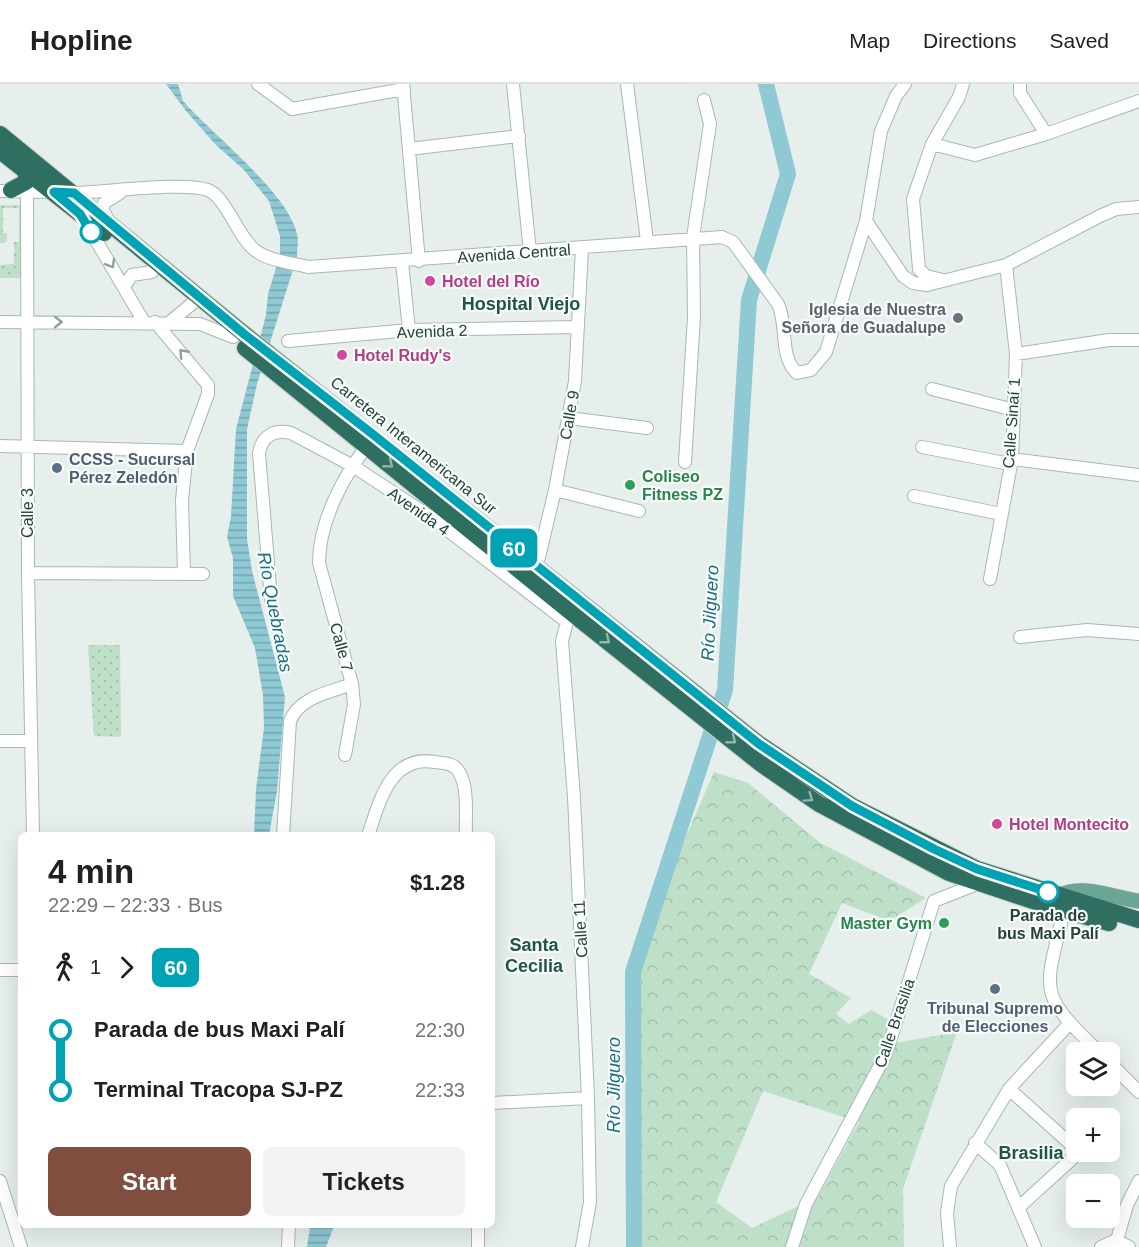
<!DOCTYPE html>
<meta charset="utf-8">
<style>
:root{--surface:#fff;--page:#f2f2f2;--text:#202124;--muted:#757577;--line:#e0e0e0;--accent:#7f4e3f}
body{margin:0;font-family:Arial,sans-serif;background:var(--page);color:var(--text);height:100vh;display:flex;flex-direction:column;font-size:22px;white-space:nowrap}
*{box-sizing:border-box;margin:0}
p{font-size:20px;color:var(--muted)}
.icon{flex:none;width:33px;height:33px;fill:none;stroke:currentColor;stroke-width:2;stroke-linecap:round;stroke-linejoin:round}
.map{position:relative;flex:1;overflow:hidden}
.details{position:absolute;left:18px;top:748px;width:477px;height:396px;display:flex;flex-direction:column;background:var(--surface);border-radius:9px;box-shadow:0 6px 24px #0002}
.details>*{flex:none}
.badge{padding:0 12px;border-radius:9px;font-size:21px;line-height:39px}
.tools{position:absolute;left:1066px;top:958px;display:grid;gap:12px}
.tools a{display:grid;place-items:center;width:54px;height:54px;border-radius:9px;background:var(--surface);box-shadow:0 6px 24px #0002;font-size:30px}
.map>.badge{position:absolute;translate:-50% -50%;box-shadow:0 0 0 3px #fff}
.legs{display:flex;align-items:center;gap:9px;height:66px;padding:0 30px;font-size:20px}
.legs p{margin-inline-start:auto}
.head{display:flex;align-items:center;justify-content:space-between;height:102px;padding:0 30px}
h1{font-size:33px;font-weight:700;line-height:45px}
.cta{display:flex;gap:12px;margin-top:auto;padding:12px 30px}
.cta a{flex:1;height:69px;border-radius:9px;background:var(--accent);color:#fff;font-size:24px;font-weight:700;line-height:69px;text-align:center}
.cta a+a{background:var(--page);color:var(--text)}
ul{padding:0 30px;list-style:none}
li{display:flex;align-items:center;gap:21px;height:60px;font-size:22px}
li i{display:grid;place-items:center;width:9px;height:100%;margin:0 8px;background:currentColor}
li i::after{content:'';width:15px;height:15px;margin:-8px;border:4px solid;border-radius:50%;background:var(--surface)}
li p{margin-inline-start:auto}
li:first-child i{background:linear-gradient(#0000 50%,currentColor 0)}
li:last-child i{background:linear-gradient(currentColor 50%,#0000 0)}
header{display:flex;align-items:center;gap:36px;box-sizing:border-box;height:84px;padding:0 30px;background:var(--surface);border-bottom:2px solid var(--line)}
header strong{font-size:28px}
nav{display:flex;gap:33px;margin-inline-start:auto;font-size:21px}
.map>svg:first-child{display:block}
.grass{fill:url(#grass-dots)}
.forest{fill:url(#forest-crowns);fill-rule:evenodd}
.water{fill:url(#water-rules)}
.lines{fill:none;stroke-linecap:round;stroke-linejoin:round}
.river{stroke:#8ec9d4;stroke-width:16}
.minor-casing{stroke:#a8b8b2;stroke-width:14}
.major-casing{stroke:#c2cac8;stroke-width:16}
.highway-casing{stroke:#c2cac8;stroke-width:18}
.minor{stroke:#fff;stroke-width:12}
.major{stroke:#6aa596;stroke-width:15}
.highway{stroke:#2f6f62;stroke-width:16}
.oneway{stroke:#92a09c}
.oneway2{stroke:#93b5ae}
.line-1-casing{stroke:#fff;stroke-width:14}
.line-1{stroke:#00a3b4;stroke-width:9}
.stop-1-dot{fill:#fff;stroke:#00a3b4;stroke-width:3}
.hotel-dot{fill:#d1479c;stroke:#f7fbf9;stroke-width:2}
.worship-dot{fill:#6b7280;stroke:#f7fbf9;stroke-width:2}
.service-dot{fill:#5c6f8a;stroke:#f7fbf9;stroke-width:2}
.leisure-dot{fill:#2e9e5b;stroke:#f7fbf9;stroke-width:2}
.labels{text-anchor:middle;stroke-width:4.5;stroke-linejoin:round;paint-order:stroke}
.street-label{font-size:16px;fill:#24423a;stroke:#f7fbf9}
.hotel-label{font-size:16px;font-weight:bold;fill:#b23c85;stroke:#f7fbf9;text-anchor:start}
.worship-label{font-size:16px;font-weight:bold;fill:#5b616d;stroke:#f7fbf9;text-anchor:end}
.service-label{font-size:16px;font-weight:bold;fill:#4e5e75;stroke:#f7fbf9;text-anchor:start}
.leisure-label{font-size:16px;font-weight:bold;fill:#27864d;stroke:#f7fbf9;text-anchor:start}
.stop-label{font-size:16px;font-weight:bold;fill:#24423a;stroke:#f7fbf9}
.neighbourhood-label{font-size:18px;font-weight:bold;fill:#1f5548;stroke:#f7fbf9}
.water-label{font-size:18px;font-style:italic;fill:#1c6f80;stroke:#f7fbf9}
</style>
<header>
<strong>Hopline</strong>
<nav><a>Map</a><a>Directions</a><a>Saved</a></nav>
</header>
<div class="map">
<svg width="1139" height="1163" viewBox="0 0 1139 1163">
<defs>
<pattern id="grass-dots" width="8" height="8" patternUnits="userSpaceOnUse" patternTransform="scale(1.5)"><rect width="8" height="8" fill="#bfe0c8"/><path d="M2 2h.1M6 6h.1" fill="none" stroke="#a4c1ad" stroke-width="1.8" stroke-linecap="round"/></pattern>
<pattern id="forest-crowns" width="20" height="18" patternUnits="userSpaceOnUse" patternTransform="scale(1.5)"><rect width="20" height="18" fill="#bfe0c8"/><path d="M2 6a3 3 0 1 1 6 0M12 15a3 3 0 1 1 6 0" fill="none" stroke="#a4c1ad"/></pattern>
<pattern id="water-rules" width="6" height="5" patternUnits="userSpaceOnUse" patternTransform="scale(1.5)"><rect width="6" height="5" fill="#8ec9d4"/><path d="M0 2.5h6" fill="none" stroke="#74a5ad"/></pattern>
</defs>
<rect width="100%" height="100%" fill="#e6efeb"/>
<path class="grass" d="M 0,121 L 21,121 L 21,194 L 0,194 L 0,181 L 14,180 L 14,158 L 19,158 L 19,124 L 3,124 L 3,149 L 7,149 L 7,158 L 0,159 Z
M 88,561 L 120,561 L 121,653 L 94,652 Z"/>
<path class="forest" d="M 714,688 L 748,699 L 819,758 L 926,814 L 889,837 L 842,819 L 809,890 L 851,914 L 836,930 L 849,940 L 871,926 L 892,937 L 884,961 L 957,948 L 903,1105 L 904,1163 L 634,1163 L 633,888 L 650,835 ZM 763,1007 L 859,1038 L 818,1113 L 752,1144 L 716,1118 Z"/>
<path class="water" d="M 166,0 L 178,0 L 183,17 C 212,50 289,110 297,150 C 299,157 297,166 297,173 L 257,300 L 247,345 L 247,455 L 252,487 L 285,613 L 277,707 L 269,751 L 254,751 L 256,705 L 264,644 L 263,611 L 255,564 L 233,512 L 233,474 L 227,453 L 231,432 L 236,345 L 266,231 L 268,210 L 280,171 L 280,152 L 269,117 L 244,86 L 216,61 L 186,27 Z
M 310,1142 L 334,1142 L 326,1163 L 307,1163 Z"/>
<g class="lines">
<path class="river" d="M 634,1163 L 633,888 L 725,606 L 749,216 L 788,90 L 766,0"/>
<g class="minor-casing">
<path id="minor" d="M 258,0 L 292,25 L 404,5
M 403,0 L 419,177
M 513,0 L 530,168
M 627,0 L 647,157
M 1020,0 L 1020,9 L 1046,50
M 932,60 L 975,71 L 1046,50 L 1139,17
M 409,65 L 519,52
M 0,107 L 53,108
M 27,107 L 28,489 L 33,752
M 70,109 C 100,109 185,97 208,106 C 227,114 237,153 256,167 C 270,177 292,179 308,183 L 722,153 L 733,158 L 778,220 C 788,241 779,273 797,289 L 811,286 L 826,268 L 866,137 L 881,47 L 896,12 L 905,0
M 84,136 L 144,238
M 109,137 L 102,125 L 104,119 L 120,109
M 866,137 L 903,192 L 913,199 L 927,201 L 1006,181 L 1100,132 L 1116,125 L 1139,123
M 402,178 L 409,246
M 943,196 L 926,192 L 919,185 L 913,115 L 932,60 L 959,13 L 963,0
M 124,203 L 132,191 L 152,188
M 0,238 L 200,240 L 233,253
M 155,238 L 208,301 L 208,310 L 187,367 L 182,416 L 184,490
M 170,238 L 200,213
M 288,257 L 409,246 L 577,243
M 1016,270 L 1109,256 L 1139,256
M 932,305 L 1014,326
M 569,334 L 647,344
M 0,362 L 187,367
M 922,363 L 1010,380
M 1012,375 L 1139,391
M 685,378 L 694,233 L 693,153 L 710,40 L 704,16
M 555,406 L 639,427
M 914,412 L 1001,430
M 532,487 L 539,473 L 555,406 L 575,297 L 582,164
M 28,489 L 203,490
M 990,495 L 1012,375 L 1016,270 L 1006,181
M 271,516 L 259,369 C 262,352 274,345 291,349 L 353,382 L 432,434 L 567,538
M 574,531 L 567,538 L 562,557 L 574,713 L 588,1014 L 590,1118 L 582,1163
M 1020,553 L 1087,546 L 1139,550
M 0,657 L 30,657
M 345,671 L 354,620 L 352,600 L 319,479 C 319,437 344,390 371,357
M 283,752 L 290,637 C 299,613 331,608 352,600
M 368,752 C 379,719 390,670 435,678 C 443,679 455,679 459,688 C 469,704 465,733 466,752
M 1064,827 C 1044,910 1037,908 1100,969
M 0,886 L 21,886
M 1110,979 L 1139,1008
M 1009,1005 L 1074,1063 L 1076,1068 L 1074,1073 L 1018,1124
M 492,1019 L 588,1014
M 975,1059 L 1000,1081 L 1035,1163
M 0,1097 L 21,1163
M 288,1163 L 289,1142
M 478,1163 L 478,1142
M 792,1163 L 806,1120 L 886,970 L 934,817 L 977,800
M 950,1163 L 947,1129 L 951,1102 L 1009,1005 L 1069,940
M 1101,1163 L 1116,1156 L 1129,1163
M 1115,1163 L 1127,1121 L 1139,1097"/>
</g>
<g class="major-casing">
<path id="major" d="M 1059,812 C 1082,799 1114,814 1139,817"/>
</g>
<g class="highway-casing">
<path id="highway" d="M 0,50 L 244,250 L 759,660 L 852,722 L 977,785 L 1139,836
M 0,67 L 104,149
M 11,106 L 26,98 L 26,88
M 245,264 L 574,531 L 761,680 L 819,720 L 949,789 L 1051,823 L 1109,839"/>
</g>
<use href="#minor" class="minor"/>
<use href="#major" class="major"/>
<use href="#highway" class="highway"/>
</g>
<defs><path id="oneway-chevron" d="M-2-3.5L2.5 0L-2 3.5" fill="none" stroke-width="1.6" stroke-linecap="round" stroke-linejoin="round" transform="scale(1.5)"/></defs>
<g class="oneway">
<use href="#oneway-chevron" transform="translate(111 180) rotate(59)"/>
<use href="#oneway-chevron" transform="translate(58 238)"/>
<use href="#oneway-chevron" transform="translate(183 269) rotate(-132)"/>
</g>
<g class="oneway2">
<use href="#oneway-chevron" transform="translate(389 380) rotate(39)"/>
<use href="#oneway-chevron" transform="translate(606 556) rotate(38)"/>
<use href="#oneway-chevron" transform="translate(732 656) rotate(39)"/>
<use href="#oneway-chevron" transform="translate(809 714) rotate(35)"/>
</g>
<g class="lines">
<g class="line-1-casing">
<path id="line-1" d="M 91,148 L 80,130 L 54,108 L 74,109 L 244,250 L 375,352 L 759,660 L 852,722 L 934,765 L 977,785 L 1048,808"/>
</g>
<use href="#line-1" class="line-1"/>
</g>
<g class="stop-1-dot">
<circle cx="91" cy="148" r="10"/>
<circle cx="1048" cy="808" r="10"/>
</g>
<g class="hotel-dot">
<circle cx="430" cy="197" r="6"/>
<circle cx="342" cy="271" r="6"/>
<circle cx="997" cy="740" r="6"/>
</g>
<circle class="worship-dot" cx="958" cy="234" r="6"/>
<g class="service-dot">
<circle cx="57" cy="384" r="6"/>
<circle cx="995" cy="905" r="6"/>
</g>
<g class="leisure-dot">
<circle cx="630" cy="401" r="6"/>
<circle cx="944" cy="839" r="6"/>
</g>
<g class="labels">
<g class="street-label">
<text transform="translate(514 169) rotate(-4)" y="6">Avenida Central</text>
<text transform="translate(432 247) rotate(-2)" y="6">Avenida 2</text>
<text transform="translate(569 331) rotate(-80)" y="6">Calle 9</text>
<text transform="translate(1011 339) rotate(-86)" y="6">Calle Sinaí 1</text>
<text transform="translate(414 361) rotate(39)" y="6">Carretera Interamericana Sur</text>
<text transform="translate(419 427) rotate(35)" y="6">Avenida 4</text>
<text transform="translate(27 429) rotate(-90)" y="6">Calle 3</text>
<text transform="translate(342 563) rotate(75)" y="6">Calle 7</text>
<text transform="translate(580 845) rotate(-93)" y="6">Calle 11</text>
<text transform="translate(894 939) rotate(-71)" y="6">Calle Brasilia</text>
</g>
<g class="hotel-label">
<text x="442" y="203">Hotel del Río</text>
<text x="354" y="277">Hotel Rudy's</text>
<text x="1009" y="746">Hotel Montecito</text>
</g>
<g class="worship-label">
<text x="946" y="231">Iglesia de Nuestra<tspan x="946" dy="18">Señora de Guadalupe</tspan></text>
</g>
<g class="service-label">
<text x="69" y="381">CCSS - Sucursal<tspan x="69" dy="18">Pérez Zeledón</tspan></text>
<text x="995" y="930" text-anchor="middle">Tribunal Supremo<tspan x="995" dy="18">de Elecciones</tspan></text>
</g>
<g class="leisure-label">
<text x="642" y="398">Coliseo<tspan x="642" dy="18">Fitness PZ</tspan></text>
<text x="932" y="845" text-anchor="end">Master Gym</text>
</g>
<g class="stop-label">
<text x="1048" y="837">Parada de<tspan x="1048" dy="18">bus Maxi Palí</tspan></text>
</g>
<g class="neighbourhood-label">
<text x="521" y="226">Hospital Viejo</text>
<text x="534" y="867">Santa<tspan x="534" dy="21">Cecilia</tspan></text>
<text x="1031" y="1075">Brasilia</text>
</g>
<g class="water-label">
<text transform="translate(275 528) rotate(79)" y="6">Río Quebradas</text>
<text transform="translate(710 529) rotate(-87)" y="6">Río Jilguero</text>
<text transform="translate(614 1001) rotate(-90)" y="6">Río Jilguero</text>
</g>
</g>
</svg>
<div class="tools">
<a><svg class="icon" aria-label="layers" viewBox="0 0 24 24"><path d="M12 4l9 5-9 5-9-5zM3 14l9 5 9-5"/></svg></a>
<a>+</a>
<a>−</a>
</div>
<b class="badge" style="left:514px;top:464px;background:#00a3b4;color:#fff">60</b>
<section class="details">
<div class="head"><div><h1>4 min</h1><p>22:29 – 22:33 · Bus</p></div><b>$1.28</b></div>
<div class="legs"><svg class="icon" aria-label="walk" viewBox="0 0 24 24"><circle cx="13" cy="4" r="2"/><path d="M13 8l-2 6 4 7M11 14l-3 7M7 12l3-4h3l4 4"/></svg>1<svg class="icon" aria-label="forward" viewBox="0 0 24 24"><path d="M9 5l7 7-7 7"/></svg><b class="badge" style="background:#00a3b4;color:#fff">60</b></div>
<ul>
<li><i style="color:#00a3b4"></i><b>Parada de bus Maxi Palí</b><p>22:30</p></li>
<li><i style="color:#00a3b4"></i><b>Terminal Tracopa SJ-PZ</b><p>22:33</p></li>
</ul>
<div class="cta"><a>Start</a><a>Tickets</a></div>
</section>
</div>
